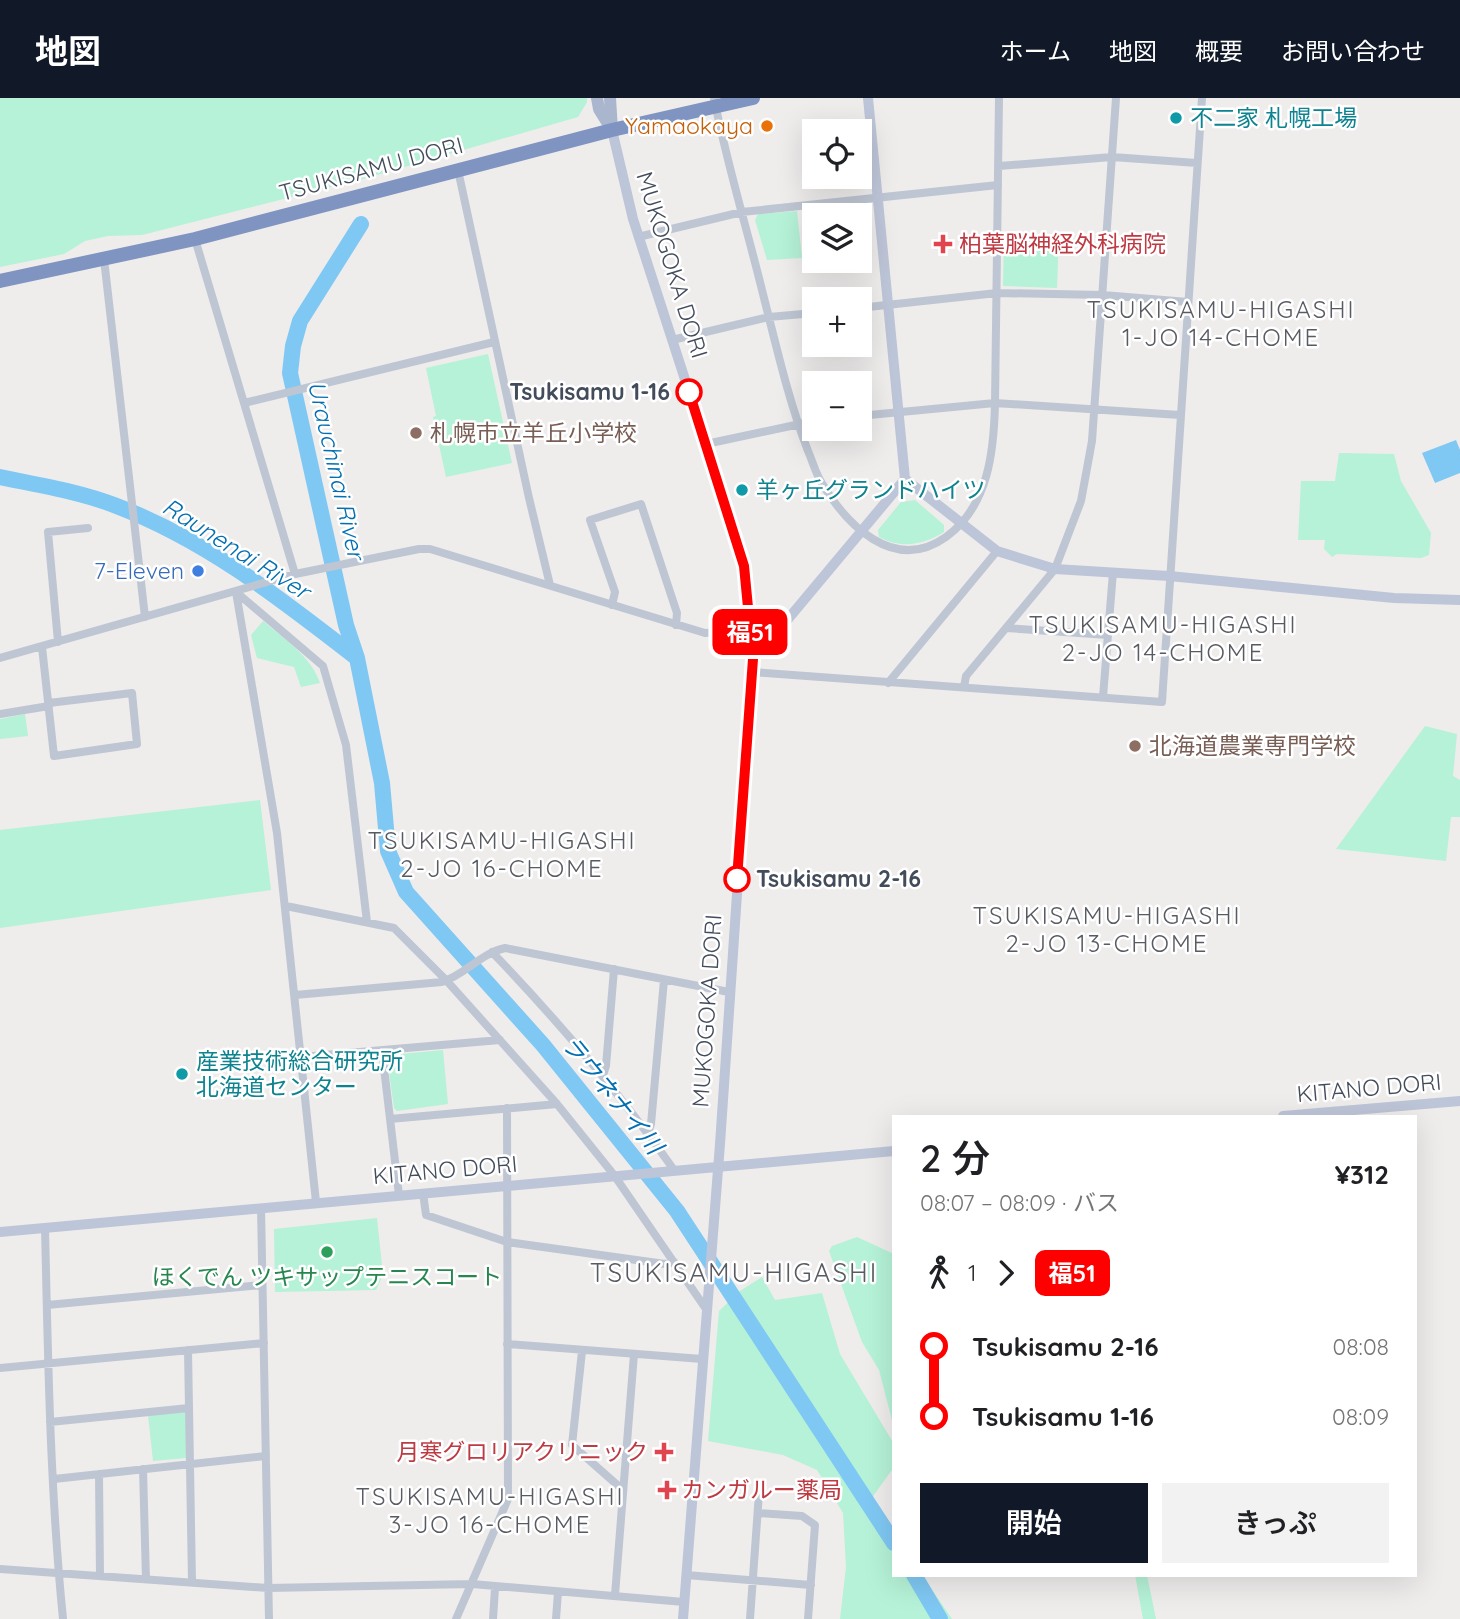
<!DOCTYPE html>
<html lang="ja">
<meta charset="utf-8">
<style>
:root{--surface:#fff;--page:#f2f2f2;--text:#202124;--muted:#757577;--accent:#111827}
body{margin:0;font-family:Quicksand,"Noto Sans JP",sans-serif;background:var(--page);color:var(--text);height:100vh;display:flex;flex-direction:column;font-size:26px;white-space:nowrap}
*{box-sizing:border-box;margin:0}
p{font-size:23px;color:var(--muted)}
.icon{flex:none;width:38px;height:38px;fill:none;stroke:currentColor;stroke-width:2;stroke-linecap:round;stroke-linejoin:round}
.map{position:relative;flex:1;overflow:hidden}
.side{position:absolute;left:892px;top:1017px;width:525px;height:462px;display:flex;flex-direction:column;background:var(--surface);border-radius:0px;box-shadow:0 7px 28px #0002}
.side>*{flex:none}
.badge{padding:0 14px;border-radius:10px;font-size:24px;line-height:46px}
.controls{position:absolute;left:802px;top:21px;display:grid;gap:14px}
.controls a{display:grid;place-items:center;width:70px;height:70px;border-radius:0px;background:var(--surface);box-shadow:0 7px 28px #0002;font-size:35px}
.map>.badge{position:absolute;translate:-50% -50%;box-shadow:0 0 0 4px #fff}
.legs{display:flex;align-items:center;gap:10px;height:77px;padding:0 28px;font-size:23px}
.legs p{margin-inline-start:auto}
.headline{display:flex;align-items:center;justify-content:space-between;height:119px;padding:0 28px}
h1{font-size:38px;font-weight:600;line-height:52px}
.primary-button{display:flex;gap:14px;margin-top:auto;padding:14px 28px}
.primary-button a{flex:1;height:80px;border-radius:0px;background:var(--accent);color:#fff;font-size:28px;font-weight:600;line-height:80px;text-align:center}
.primary-button a+a{background:var(--page);color:var(--text)}
ul{padding:0 28px;list-style:none}
li{display:flex;align-items:center;gap:24px;height:70px;font-size:26px}
li i{display:grid;place-items:center;width:10px;height:100%;margin:0 9px;background:currentColor}
li i::after{content:'';width:18px;height:18px;margin:-9px;border:5px solid;border-radius:50%;background:var(--surface)}
li p{margin-inline-start:auto}
li:first-child i{background:linear-gradient(#0000 50%,currentColor 0)}
li:last-child i{background:linear-gradient(currentColor 50%,#0000 0)}
header{display:flex;align-items:center;gap:42px;box-sizing:border-box;height:98px;padding:0 35px;background:var(--accent);color:#fff}
header strong{font-size:33px}
nav{display:flex;gap:38px;margin-inline-start:auto;font-size:24px}
.map>svg:first-child{display:block}
.green{fill:#b5f2d7}
.water{fill:#7fc8f3}
.lines{fill:none;stroke-linecap:round;stroke-linejoin:round}
.river{stroke:#7fc8f3;stroke-width:16}
.street{stroke:#bec6d3;stroke-width:8}
.secondary{stroke:#bdc5d8;stroke-width:10}
.primary{stroke:#a9b6ce;stroke-width:12}
.highway{stroke:#7f94c0;stroke-width:14}
.line-1-casing{stroke:#fff;stroke-width:16}
.line-1{stroke:#f00;stroke-width:10}
.culture-dot{fill:#0f9aa8;stroke:#fff;stroke-width:2.5}
.food-dot{fill:#e8710a;stroke:#fff;stroke-width:2.5}
.health-dot{fill:#e0444e;stroke:#fff;stroke-width:2.5}
.stop-1-dot{fill:#fff;stroke:#f00;stroke-width:3.5}
.education-dot{fill:#8d6e63;stroke:#fff;stroke-width:2.5}
.shop-dot{fill:#3f7fe0;stroke:#fff;stroke-width:2.5}
.leisure-dot{fill:#2e9e5b;stroke:#fff;stroke-width:2.5}
.labels{text-anchor:middle;stroke-width:5;stroke-linejoin:round;paint-order:stroke}
.culture-label{font-size:23px;fill:#0d838f;stroke:#fff;text-anchor:start}
.food-label{font-size:23px;fill:#c56008;stroke:#fff;text-anchor:end}
.street-label{font-size:23px;fill:#434c5b;stroke:#fff}
.health-label{font-size:23px;fill:#be3a42;stroke:#fff;text-anchor:start}
.stop-label{font-size:23px;font-weight:bold;fill:#434c5b;stroke:#fff;text-anchor:end}
.education-label{font-size:23px;fill:#785e54;stroke:#fff;text-anchor:start}
.shop-label{font-size:23px;fill:#366cbe;stroke:#fff;text-anchor:end}
.leisure-label{font-size:23px;fill:#27864d;stroke:#fff}
.neighbourhood-label{font-size:24px;letter-spacing:2px;fill:#585b62;stroke:#fff}
.water-label{font-size:24px;font-style:italic;fill:#016fb1;stroke:#fff}
.quarter-label{font-size:26px;letter-spacing:2px;fill:#585b62;stroke:#fff}
</style>
<header>
<strong>地図</strong>
<nav><a>ホーム</a><a>地図</a><a>概要</a><a>お問い合わせ</a></nav>
</header>
<div class="map">
<svg width="1460" height="1521" viewBox="0 0 1460 1521">
<rect width="100%" height="100%" fill="#efecec"/>
<path class="green" d="M 0,0 L 587,0 L 587,4 L 578,19 L 370,79 L 142,137 L 108,138 L 85,143 L 64,156 L 0,169 Z
M 797,113 L 802,160 L 767,162 L 755,122 L 758,116 Z
M 1004,135 L 1059,138 L 1057,190 L 1003,188 Z
M 488,256 L 512,365 L 446,379 L 433,319 L 436,318 L 426,270 Z
M 1339,355 L 1394,356 L 1401,383 L 1431,435 L 1429,457 L 1421,460 L 1337,456 L 1332,459 L 1324,451 L 1325,442 L 1298,442 L 1301,383 L 1335,383 Z
M 915,402 L 944,427 L 944,434 C 923,447 901,451 879,439 L 878,432 L 901,404 Z
M 263,523 C 284,541 311,558 320,585 L 301,589 L 294,569 L 257,560 L 251,537 Z
M 25,616 L 28,638 L 0,641 L 0,621 Z
M 1425,628 L 1457,636 L 1453,678 L 1460,682 L 1460,719 L 1451,719 L 1446,763 L 1336,751 Z
M 260,702 L 271,792 L 0,830 L 0,732 Z
M 443,952 L 448,1006 L 397,1013 L 394,1010 L 387,960 L 390,957 Z
M 377,1120 L 383,1177 L 376,1192 L 275,1194 L 274,1131 Z
M 857,1139 L 894,1156 L 894,1322 L 892,1322 L 879,1272 L 862,1244 L 829,1153 L 832,1148 Z
M 762,1179 L 775,1202 L 822,1195 L 840,1256 L 894,1346 L 894,1369 L 871,1401 L 894,1436 L 894,1477 L 922,1477 L 952,1521 L 840,1521 L 846,1469 L 843,1415 L 817,1372 L 783,1357 L 708,1343 L 719,1213 L 740,1193 Z
M 186,1313 L 186,1360 L 153,1363 L 148,1317 Z
M 1135,1477 L 1147,1477 L 1156,1521 L 1143,1521 Z"/>
<path class="water" d="M 1456,342 L 1460,352 L 1460,375 L 1435,385 L 1422,355 Z"/>
<g class="lines">
<path class="river" d="M 361,126 L 300,223 L 293,248 L 290,275 L 346,527 L 357,560 L 382,685 L 388,753 L 406,794 L 543,947 L 677,1113 L 894,1445
M 0,379 C 37,387 78,393 114,407 C 205,441 281,501 357,560
M 914,1477 L 940,1521"/>
<path class="street" d="M 714,0 C 727,67 748,134 764,200 C 777,251 789,304 808,353 C 812,362 815,373 820,382 C 846,427 894,476 946,439 C 989,408 994,352 995,305 L 999,0
M 999,68 L 1112,59 L 1197,65
M 458,72 L 529,400 L 550,487
M 638,139 L 742,114 L 998,87
M 195,141 L 295,476
M 104,161 L 145,519
M 859,210 L 997,195 L 1103,197 L 1188,204
M 672,242 L 769,219 L 814,215
M 244,305 L 494,244
M 859,318 L 995,305 L 1180,317
M 706,346 L 814,323
M 236,494 L 277,735 L 316,1104
M 236,494 L 323,568 L 346,647 L 367,824
M 612,507 L 615,494 L 590,422 L 641,406 L 677,515 L 676,527
M 1006,530 L 1108,537
M 58,544 L 48,434 L 88,430
M 42,549 L 54,658 L 137,646 L 132,595 L 49,605
M 0,560 L 295,476 L 419,451 L 430,451 L 705,535 L 738,533 L 751,543
M 752,574 L 1162,604 L 1202,0
M 888,585 L 997,453
M 964,589 L 966,578 L 1055,471 L 1081,403 L 1092,343 L 1116,0
M 1103,599 L 1113,474
M 0,616 L 49,608
M 286,808 L 394,830 L 446,882 L 557,1006 L 614,1077 L 706,1211
M 492,854 C 558,923 619,994 674,1072
M 295,897 L 442,884 C 465,877 481,855 505,850 L 729,894
M 382,953 L 399,1097
M 301,959 L 500,942
M 603,977 L 606,968 L 614,871
M 390,1021 L 557,1006
M 648,1035 L 651,1026 L 664,882
M 423,1095 L 426,1117 L 507,1144 L 665,1166 L 674,1164
M 261,1110 L 269,1521
M 45,1130 C 48,1260 50,1391 63,1521
M 47,1207 L 262,1187
M 507,1246 L 702,1261
M 188,1252 L 192,1484
M 582,1253 L 572,1347 L 623,1392
M 0,1270 L 264,1245
M 50,1324 L 189,1310
M 143,1371 L 146,1481
M 99,1376 L 100,1478
M 54,1381 L 266,1358
M 758,1415 L 802,1418 L 815,1427 L 808,1521
M 0,1471 L 268,1490 L 472,1486 L 684,1504
M 686,1477 L 811,1487
M 615,1497 L 634,1256
M 456,1521 L 508,1401 L 507,1010
M 493,1521 L 495,1490
M 556,1521 L 558,1494
M 750,1521 L 759,1395"/>
<path class="secondary" d="M 868,0 L 905,381
M 612,32 L 633,121 L 738,445 L 744,468 L 753,561 L 720,1046 L 683,1521
M 751,543 L 767,543 L 773,539 L 905,381 L 997,453 L 1055,471 L 1169,478 L 1394,500 L 1460,502
M 1283,1018 L 1460,1003
M 0,1134 L 894,1053"/>
<path class="primary" d="M 597,0 L 599,11 L 612,32
M 610,0 L 612,32"/>
<path class="highway" d="M 0,183 L 195,141 L 612,32 L 753,0"/>
</g>
<g class="lines">
<g class="line-1-casing">
<path id="line-1" d="M 689,294 L 744,468 L 753,561 L 737,781"/>
</g>
<use href="#line-1" class="line-1"/>
</g>
<g class="culture-dot">
<circle cx="1176" cy="20" r="7"/>
<circle cx="742" cy="392" r="7"/>
<circle cx="182" cy="976" r="7"/>
</g>
<circle class="food-dot" cx="767" cy="28" r="7"/>
<g class="health-dot">
<path d="M939.5 135.5h7v7h7v7h-7v7h-7v-7h-7v-7h7z"/>
<path d="M660.5 1343.5h7v7h7v7h-7v7h-7v-7h-7v-7h7z"/>
<path d="M663.5 1381.5h7v7h7v7h-7v7h-7v-7h-7v-7h7z"/>
</g>
<g class="stop-1-dot">
<circle cx="689" cy="294" r="12"/>
<circle cx="737" cy="781" r="12"/>
</g>
<g class="education-dot">
<circle cx="416" cy="335" r="7"/>
<circle cx="1135" cy="648" r="7"/>
</g>
<circle class="shop-dot" cx="198" cy="473" r="7"/>
<circle class="leisure-dot" cx="327" cy="1154" r="7"/>
<g class="labels">
<g class="culture-label">
<text x="1190" y="28">不二家 札幌工場</text>
<text x="756" y="400">羊ヶ丘グランドハイツ</text>
<text x="196" y="971">産業技術総合研究所<tspan x="196" dy="26">北海道センター</tspan></text>
</g>
<g class="food-label">
<text x="753" y="36">Yamaokaya</text>
</g>
<g class="street-label">
<text transform="translate(371 71) rotate(-15)" y="8">TSUKISAMU DORI</text>
<text transform="translate(672 167) rotate(73)" y="8">MUKOGOKA DORI</text>
<text transform="translate(707 913) rotate(-86)" y="8">MUKOGOKA DORI</text>
<text transform="translate(1369 990) rotate(-5)" y="8">KITANO DORI</text>
<text transform="translate(445 1072) rotate(-5)" y="8">KITANO DORI</text>
</g>
<g class="health-label">
<text x="959" y="154">柏葉脳神経外科病院</text>
<text x="648" y="1362" text-anchor="end">月寒グロリアクリニック</text>
<text x="681" y="1400">カンガルー薬局</text>
</g>
<g class="stop-label">
<text x="670" y="302">Tsukisamu 1-16</text>
<text x="756" y="789" text-anchor="start">Tsukisamu 2-16</text>
</g>
<g class="education-label">
<text x="430" y="343">札幌市立羊丘小学校</text>
<text x="1149" y="656">北海道農業専門学校</text>
</g>
<g class="shop-label">
<text x="184" y="481">7-Eleven</text>
</g>
<g class="leisure-label">
<text x="327" y="1187">ほくでん ツキサップテニスコート</text>
</g>
<g class="neighbourhood-label">
<text x="1221" y="220">TSUKISAMU-HIGASHI<tspan x="1221" dy="28">1-JO 14-CHOME</tspan></text>
<text x="1163" y="535">TSUKISAMU-HIGASHI<tspan x="1163" dy="28">2-JO 14-CHOME</tspan></text>
<text x="502" y="751">TSUKISAMU-HIGASHI<tspan x="502" dy="28">2-JO 16-CHOME</tspan></text>
<text x="1107" y="826">TSUKISAMU-HIGASHI<tspan x="1107" dy="28">2-JO 13-CHOME</tspan></text>
<text x="490" y="1407">TSUKISAMU-HIGASHI<tspan x="490" dy="28">3-JO 16-CHOME</tspan></text>
</g>
<g class="water-label">
<text transform="translate(336 372) rotate(77)" y="8">Urauchinai River</text>
<text transform="translate(236 451) rotate(32)" y="8">Raunenai River</text>
<text transform="translate(612 997) rotate(51)" y="8">ラウネナイ川</text>
</g>
<g class="quarter-label">
<text x="734" y="1184">TSUKISAMU-HIGASHI</text>
</g>
</g>
</svg>
<div class="controls">
<a><svg class="icon" aria-label="locate" viewBox="0 0 24 24"><circle cx="12" cy="12" r="6"/><path d="M12 2v4M12 18v4M2 12h4M18 12h4"/></svg></a>
<a><svg class="icon" aria-label="layers" viewBox="0 0 24 24"><path d="M12 4l9 5-9 5-9-5zM3 14l9 5 9-5"/></svg></a>
<a>+</a>
<a>−</a>
</div>
<b class="badge" style="left:750px;top:534px;background:#f00;color:#fff">福51</b>
<section class="side">
<div class="headline"><div><h1>2 分</h1><p>08:07 – 08:09 · バス</p></div><b>¥312</b></div>
<div class="legs"><svg class="icon" aria-label="walk" viewBox="0 0 24 24"><circle cx="13" cy="4" r="2"/><path d="M13 8l-2 6 4 7M11 14l-3 7M7 12l3-4h3l4 4"/></svg>1<svg class="icon" aria-label="forward" viewBox="0 0 24 24"><path d="M9 5l7 7-7 7"/></svg><b class="badge" style="background:#f00;color:#fff">福51</b></div>
<ul>
<li><i style="color:#f00"></i><b>Tsukisamu 2-16</b><p>08:08</p></li>
<li><i style="color:#f00"></i><b>Tsukisamu 1-16</b><p>08:09</p></li>
</ul>
<div class="primary-button"><a>開始</a><a>きっぷ</a></div>
</section>
</div>
